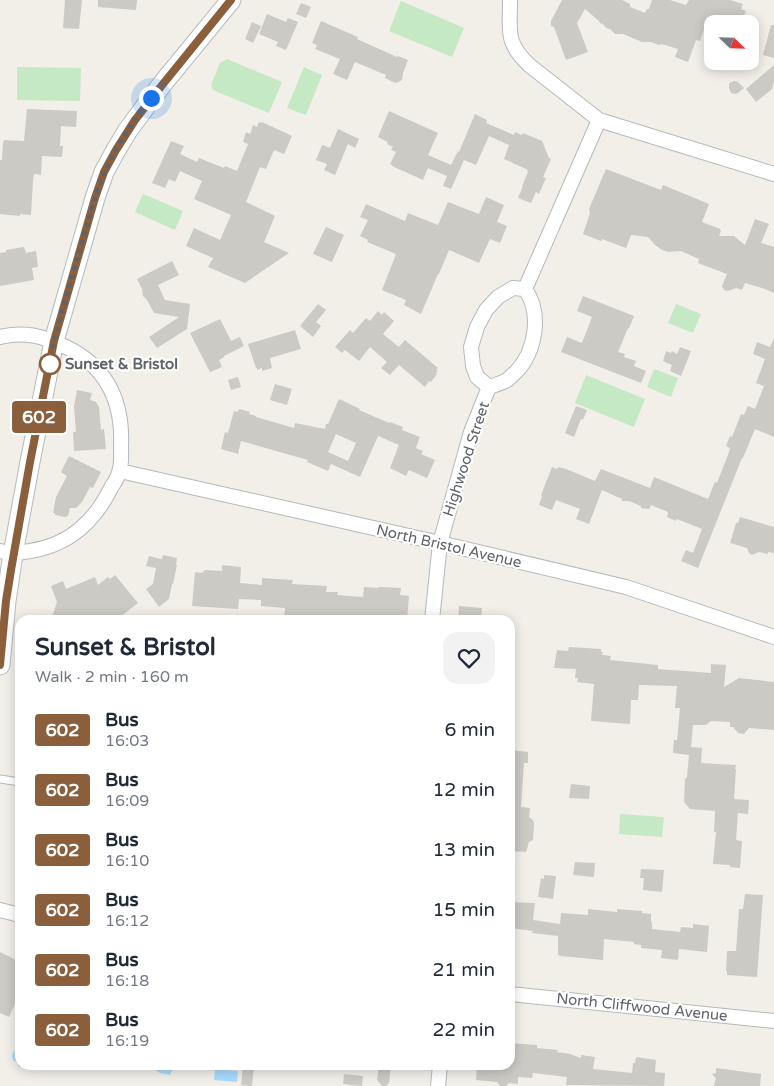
<!DOCTYPE html>
<meta charset="utf-8">
<style>
:root{--surface:#fff;--page:#f2f2f3;--text:#1f2937;--muted:#747a83}
body{margin:0;font-family:"Varela Round",sans-serif;background:var(--page);color:var(--text);height:100vh;display:flex;flex-direction:column;font-size:19px;white-space:nowrap}
*{box-sizing:border-box;margin:0}
p{font-size:16px;color:var(--muted)}
.icon{flex:none;width:28px;height:28px;fill:none;stroke:currentColor;stroke-width:2;stroke-linecap:round;stroke-linejoin:round}
.map{position:relative;flex:1;overflow:hidden}
.side{position:absolute;left:15px;top:615px;width:500px;height:455px;display:flex;flex-direction:column;background:var(--surface);border-radius:15px;box-shadow:0 2px 12px #0003}
.side>*{flex:none}
.badge{padding:0 10px;border-radius:4px;font-size:18px;line-height:32px}
.needle{width:32px;rotate:113deg}
.buttons{position:absolute;left:704px;top:15px;display:grid;gap:10px}
.buttons a{display:grid;place-items:center;width:55px;height:55px;border-radius:10px;background:var(--surface);box-shadow:0 2px 12px #0003;font-size:25px}
.you{position:absolute;width:25px;height:25px;margin:-12px;border:4px solid #fff;border-radius:50%;background:#1a73e8;box-shadow:0 0 0 8px #1a73e833}
.map>.badge{position:absolute;translate:-50% -50%;box-shadow:0 0 0 2px #fff}
.round{display:grid;place-items:center;flex:none;width:52px;height:52px;border-radius:15px;background:var(--page)}
.headline{display:flex;align-items:center;justify-content:space-between;height:85px;padding:0 20px}
h1{font-size:24px;font-weight:700;line-height:38px}
ul{padding:0;list-style:none}
li{display:flex;align-items:center;gap:15px;height:60px;padding:0 20px}
li div{flex:1}
li b{display:block;font-size:19px}
li em{font-style:normal}
li .badge{min-width:55px;font-weight:700;text-align:center}
.map>svg:first-child{display:block}
.green{fill:#c5e8c5}
.water{fill:#aadaff}
.building{fill:#cccac5;fill-rule:evenodd}
.lines{fill:none;stroke-linecap:round;stroke-linejoin:round}
.service-casing{stroke:#b5b8bc;stroke-width:9}
.minor-casing{stroke:#b5b8bc;stroke-width:16}
.secondary-casing{stroke:#b6babf;stroke-width:21}
.service{stroke:#fff;stroke-width:7}
.minor{stroke:#fff;stroke-width:14}
.secondary{stroke:#fff;stroke-width:19}
.line-casing{stroke:#fff;stroke-width:11}
.line{stroke:#8b5e3c;stroke-width:8}
.walk{stroke:#5f6368;stroke-width:5;stroke-dasharray:0 9}
.stop-dot{fill:#fff;stroke:#8b5e3c;stroke-width:2.5}
.labels{text-anchor:middle;stroke-width:4.5;stroke-linejoin:round;paint-order:stroke}
.stop-label{font-size:15px;font-weight:bold;fill:#5f6368;stroke:#fff;text-anchor:start}
.street-label{font-size:15px;fill:#5f6368;stroke:#fff}
</style>
<div class="map">
<svg width="774" height="1086" viewBox="0 0 774 1086">
<rect width="100%" height="100%" fill="#f1efe8"/>
<path class="green" d="M 401,1 L 464,28 L 452,57 L 389,31 Z
M 227,59 L 282,82 L 269,113 L 213,90 L 211,85 L 220,63 Z
M 17,67 L 81,68 L 80,101 L 17,100 Z
M 304,67 L 322,75 L 306,115 L 287,108 Z
M 143,194 L 183,211 L 175,230 L 135,212 Z
M 676,304 L 701,314 L 693,333 L 668,323 Z
M 654,369 L 678,378 L 671,397 L 647,387 Z
M 586,375 L 645,399 L 634,427 L 575,403 Z
M 620,814 L 664,817 L 662,837 L 619,834 Z"/>
<path class="water" d="M 18,1050 L 20,1051 L 20,1065 L 34,1065 L 31,1068 L 25,1065 L 24,1068 L 18,1066 L 19,1063 L 13,1060 L 12,1056 L 14,1051 Z
M 152,1065 L 170,1065 L 174,1067 L 170,1075 L 160,1073 L 151,1067 Z
M 215,1069 L 238,1071 L 237,1082 L 214,1080 Z"/>
<path class="building" d="M 65,0 L 82,0 L 79,29 L 63,28 Z
M 98,0 L 137,0 L 136,10 L 98,7 Z
M 562,0 L 622,0 L 630,4 L 630,7 L 645,13 L 647,9 L 649,9 L 652,0 L 670,0 L 686,5 L 689,0 L 730,0 L 743,4 L 741,9 L 746,11 L 741,24 L 712,24 L 710,31 L 704,29 L 700,41 L 696,40 L 688,62 L 675,57 L 678,49 L 662,44 L 659,45 L 651,42 L 642,42 L 623,34 L 615,34 L 610,29 L 606,28 L 603,24 L 600,23 L 599,21 L 585,9 L 577,23 L 588,52 L 566,60 L 554,27 L 551,26 L 551,21 Z
M 301,3 L 311,7 L 306,18 L 296,14 Z
M 267,14 L 286,22 L 288,18 L 298,22 L 286,50 L 276,46 L 278,42 L 259,34 Z
M 321,21 L 358,37 L 357,39 L 397,57 L 398,56 L 408,60 L 403,73 L 402,80 L 399,82 L 395,83 L 385,78 L 386,75 L 355,62 L 347,80 L 333,74 L 340,59 L 315,49 L 317,45 L 312,43 Z
M 252,22 L 261,26 L 253,43 L 245,39 Z
M 771,25 L 774,25 L 774,58 L 763,55 Z
M 774,65 L 774,81 L 772,89 L 756,102 L 746,89 Z
M 735,81 L 738,82 L 744,88 L 738,93 L 735,94 L 731,93 L 729,88 L 729,84 L 731,82 Z
M 27,109 L 77,111 L 76,127 L 61,126 L 60,146 L 63,146 L 62,157 L 42,156 L 41,175 L 34,174 L 33,181 L 31,215 L 20,214 L 20,216 L 0,214 L 0,160 L 2,160 L 3,143 L 4,140 L 24,141 Z
M 389,111 L 438,133 L 428,155 L 451,165 L 458,151 L 459,152 L 475,114 L 487,120 L 486,123 L 514,135 L 515,132 L 522,135 L 523,133 L 542,141 L 549,158 L 551,159 L 543,177 L 546,178 L 539,194 L 536,192 L 531,203 L 518,198 L 523,186 L 522,186 L 528,172 L 527,171 L 528,170 L 504,159 L 509,145 L 489,136 L 476,165 L 464,160 L 451,189 L 443,186 L 447,176 L 428,168 L 423,180 L 392,166 L 392,165 L 390,164 L 396,152 L 391,150 L 393,147 L 387,144 L 388,142 L 378,137 Z
M 259,122 L 261,123 L 262,122 L 292,136 L 284,154 L 274,150 L 266,169 L 260,167 L 246,202 L 275,216 L 264,242 L 289,253 L 245,283 L 208,267 L 213,258 L 186,246 L 194,228 L 220,240 L 231,215 L 194,199 L 202,181 L 180,171 L 175,182 L 169,179 L 165,188 L 152,183 L 171,141 L 184,146 L 180,154 L 197,162 L 199,158 L 224,168 L 225,166 L 237,171 L 248,144 L 243,142 L 246,132 L 250,134 L 253,125 L 257,127 Z
M 338,129 L 359,139 L 355,148 L 348,144 L 335,175 L 324,170 L 327,164 L 316,160 L 322,145 L 330,148 Z
M 606,169 L 661,190 L 663,185 L 709,204 L 702,222 L 720,229 L 720,230 L 721,231 L 719,236 L 734,236 L 745,245 L 755,219 L 769,224 L 761,243 L 774,247 L 774,293 L 762,288 L 745,283 L 742,290 L 736,288 L 728,291 L 724,290 L 722,286 L 727,274 L 698,263 L 699,259 L 681,251 L 668,252 L 662,250 L 655,245 L 648,237 L 631,235 L 626,248 L 602,239 L 601,241 L 583,234 L 590,213 L 589,209 Z
M 486,197 L 504,205 L 497,222 L 507,226 L 500,243 L 490,239 L 479,263 L 449,250 L 439,274 L 438,274 L 421,314 L 404,305 L 406,300 L 382,290 L 396,254 L 367,242 L 368,240 L 360,236 L 368,220 L 360,217 L 366,204 L 405,221 L 408,213 L 438,225 L 448,202 L 479,214 Z
M 326,227 L 344,235 L 332,262 L 313,254 Z
M 24,247 L 26,253 L 36,251 L 38,267 L 32,268 L 34,280 L 0,286 L 0,253 L 6,252 L 6,250 Z
M 172,261 L 179,275 L 158,285 L 165,300 L 190,304 L 187,329 L 157,348 L 149,337 L 179,317 L 154,313 L 147,300 L 143,296 L 142,289 L 137,279 Z
M 583,296 L 634,316 L 629,328 L 628,328 L 618,352 L 625,354 L 624,357 L 636,361 L 634,366 L 646,371 L 641,383 L 561,352 L 567,337 L 582,343 L 592,317 L 577,311 Z
M 318,304 L 326,310 L 316,322 L 321,326 L 313,337 L 300,326 Z
M 378,311 L 382,315 L 384,312 L 394,321 L 383,334 L 399,347 L 405,340 L 438,368 L 436,370 L 438,371 L 436,373 L 437,374 L 431,382 L 429,381 L 425,387 L 399,365 L 390,375 L 381,368 L 387,362 L 370,347 L 359,361 L 345,350 L 342,353 L 335,347 L 350,330 L 353,333 L 366,318 L 370,321 Z
M 220,319 L 231,341 L 240,337 L 244,346 L 224,356 L 224,357 L 219,360 L 222,367 L 210,372 L 190,333 Z
M 295,330 L 301,349 L 270,358 L 272,368 L 262,371 L 262,368 L 257,370 L 257,368 L 256,368 L 248,344 Z
M 774,338 L 774,437 L 755,429 L 743,458 L 742,458 L 698,568 L 681,561 L 686,550 L 693,553 L 702,529 L 677,519 L 676,521 L 667,517 L 668,512 L 651,505 L 649,509 L 641,508 L 641,506 L 629,501 L 622,501 L 622,499 L 602,490 L 589,524 L 576,519 L 580,509 L 556,500 L 552,510 L 539,505 L 542,496 L 541,495 L 552,467 L 557,469 L 558,467 L 566,469 L 595,481 L 601,469 L 650,488 L 654,477 L 708,499 L 715,482 L 717,483 L 729,452 L 730,448 L 726,446 L 730,436 L 732,437 L 741,414 L 744,415 L 748,406 L 755,409 L 764,386 L 756,383 L 765,359 L 753,354 L 757,342 L 770,347 Z
M 680,347 L 691,351 L 681,376 L 670,371 L 672,365 L 663,361 L 666,351 L 671,353 L 672,351 L 677,354 Z
M 238,377 L 241,387 L 231,390 L 228,380 Z
M 275,384 L 292,389 L 287,405 L 270,400 Z
M 77,390 L 92,393 L 90,400 L 96,402 L 99,407 L 101,430 L 104,429 L 106,449 L 74,451 L 73,432 L 76,432 L 74,406 Z
M 339,399 L 360,409 L 359,410 L 389,423 L 390,422 L 403,427 L 402,430 L 420,437 L 416,448 L 423,451 L 421,454 L 435,460 L 427,478 L 409,470 L 406,476 L 390,468 L 399,445 L 378,436 L 360,477 L 331,464 L 328,471 L 307,462 L 308,460 L 241,441 L 238,454 L 221,449 L 225,432 L 228,433 L 234,411 L 238,412 L 239,409 L 250,412 L 249,414 L 256,416 L 256,417 L 294,428 L 295,423 L 325,429 L 326,424 L 328,424 ZM 336,434 L 356,443 L 348,461 L 328,452 Z
M 576,406 L 587,410 L 583,420 L 581,419 L 574,437 L 565,433 Z
M 69,456 L 101,472 L 93,488 L 90,487 L 82,502 L 76,508 L 70,508 L 68,516 L 65,517 L 55,515 L 55,513 L 53,513 L 56,497 L 67,476 L 61,472 Z
M 740,517 L 774,527 L 774,553 L 768,552 L 768,554 L 759,552 L 752,555 L 749,553 L 747,548 L 730,543 L 736,523 L 738,523 Z
M 163,555 L 177,558 L 176,565 L 177,565 L 173,584 L 172,584 L 169,599 L 159,607 L 146,589 L 153,584 L 156,568 L 146,566 L 149,556 L 162,559 Z
M 222,565 L 241,567 L 240,583 L 262,585 L 262,578 L 293,580 L 292,584 L 327,586 L 326,592 L 338,592 L 337,595 L 363,597 L 364,587 L 378,588 L 378,587 L 381,587 L 401,588 L 400,595 L 409,596 L 407,620 L 374,620 L 348,617 L 347,620 L 284,620 L 285,608 L 261,606 L 261,600 L 239,599 L 238,609 L 192,606 L 195,572 L 202,573 L 205,570 L 222,571 Z
M 115,575 L 138,603 L 116,620 L 51,620 L 57,602 L 51,586 L 63,581 L 66,589 L 95,577 L 98,585 L 108,577 L 110,579 Z
M 459,606 L 482,608 L 481,620 L 458,620 Z
M 569,647 L 601,649 L 601,652 L 603,652 L 602,655 L 611,656 L 610,660 L 658,665 L 658,669 L 711,673 L 711,664 L 726,665 L 724,687 L 739,678 L 774,682 L 774,730 L 749,728 L 744,734 L 738,733 L 733,727 L 730,727 L 730,722 L 711,721 L 706,725 L 693,725 L 691,747 L 702,748 L 701,763 L 736,765 L 735,769 L 736,769 L 734,799 L 749,800 L 748,814 L 738,813 L 736,840 L 742,841 L 740,868 L 730,867 L 730,865 L 713,864 L 716,832 L 714,832 L 715,811 L 690,809 L 684,802 L 685,779 L 687,777 L 689,755 L 673,753 L 674,740 L 677,740 L 679,719 L 680,708 L 675,708 L 677,686 L 639,685 L 638,700 L 631,700 L 630,724 L 591,721 L 594,684 L 577,682 L 578,678 L 575,678 L 576,669 L 554,668 L 557,650 L 568,651 Z
M 510,750 L 528,752 L 528,763 L 524,763 L 521,807 L 530,808 L 529,817 L 533,820 L 534,824 L 533,840 L 529,842 L 526,852 L 510,851 Z
M 571,784 L 590,786 L 589,799 L 569,798 Z
M 575,862 L 595,863 L 594,877 L 573,875 Z
M 641,869 L 664,870 L 662,892 L 643,890 L 644,878 L 640,878 Z
M 544,875 L 556,876 L 553,899 L 538,897 L 541,878 L 544,879 Z
M 745,894 L 763,895 L 757,977 L 727,975 L 727,971 L 726,971 L 727,951 L 736,951 L 739,909 L 743,909 Z
M 510,902 L 535,903 L 533,920 L 560,924 L 561,913 L 588,915 L 588,909 L 617,912 L 617,909 L 642,911 L 642,913 L 651,914 L 651,922 L 652,922 L 652,929 L 680,932 L 681,927 L 693,928 L 693,924 L 709,926 L 707,952 L 679,949 L 678,960 L 661,958 L 662,950 L 641,948 L 641,945 L 634,944 L 634,942 L 604,939 L 603,960 L 561,956 L 558,955 L 558,936 L 532,933 L 533,931 L 510,928 Z
M 0,952 L 20,962 L 20,983 L 16,992 L 20,993 L 9,1017 L 0,1013 Z
M 510,1043 L 537,1045 L 537,1048 L 558,1050 L 557,1052 L 570,1054 L 581,1058 L 581,1055 L 595,1057 L 593,1069 L 632,1073 L 633,1063 L 635,1063 L 636,1057 L 656,1060 L 655,1072 L 665,1073 L 664,1086 L 566,1085 L 567,1077 L 533,1073 L 532,1078 L 518,1077 L 518,1084 L 509,1083 L 506,1086 L 500,1086 L 497,1082 L 476,1080 L 477,1065 L 510,1065 Z
M 379,1065 L 391,1065 L 389,1083 L 386,1086 L 382,1086 L 377,1080 Z
M 243,1066 L 254,1067 L 252,1086 L 241,1085 Z
M 716,1068 L 761,1074 L 760,1086 L 714,1086 L 716,1078 L 712,1074 L 716,1073 Z
M 344,1074 L 363,1076 L 362,1086 L 343,1084 Z"/>
<g class="lines">
<g class="service-casing">
<path id="service" d="M 0,779 L 20,782"/>
</g>
<g class="minor-casing">
<path id="minor" d="M 510,0 C 510,31 505,42 529,65 L 599,120 L 774,174
M 525,289 L 599,120
M 0,337 C 25,331 43,336 66,347 C 107,367 123,402 121,446 C 121,454 122,465 119,472 C 118,477 115,482 112,486 C 95,521 70,545 30,551 C 18,553 12,554 0,551
M 489,387 L 477,377 L 473,366 L 471,347 L 477,327 L 486,310 L 498,297 L 513,288 L 525,289
M 120,471 L 440,543 L 626,587 L 774,637
M 432,620 L 440,543 L 471,432 L 489,387 C 495,385 502,383 507,380 C 510,378 513,374 516,372 C 536,351 542,313 525,289
M 0,910 L 20,915
M 510,994 L 774,1021
M 438,1086 L 440,1065"/>
</g>
<g class="secondary-casing">
<path id="secondary" d="M 0,665 L 6,601 L 13,554 L 30,462 L 54,341 L 95,198 L 104,172 L 116,150 L 128,130 L 163,83 L 231,0"/>
</g>
<use href="#service" class="service"/>
<use href="#minor" class="minor"/>
<use href="#secondary" class="secondary"/>
</g>
<g class="lines">
<g class="line-casing">
<path id="line" d="M 0,665 L 6,601 L 11,570 L 30,462 L 54,341 L 95,198 L 104,172 L 116,150 L 135,120 L 163,84 L 231,0"/>
</g>
<use href="#line" class="line"/>
<path class="walk" d="M 50,364 L 54,341 L 67,294 L 95,198 C 98,189 101,180 105,172 C 116,145 134,121 151,98"/>
</g>
<circle class="stop-dot" cx="50" cy="364" r="10"/>
<g class="labels">
<g class="stop-label">
<text x="65" y="369">Sunset &amp; Bristol</text>
</g>
<g class="street-label">
<text transform="translate(466 459) rotate(-72)" y="5">Highwood Street</text>
<text transform="translate(449 546) rotate(13)" y="5">North Bristol Avenue</text>
<text transform="translate(642 1007) rotate(6)" y="5">North Cliffwood Avenue</text>
</g>
</g>
</svg>
<div class="buttons">
<a><svg class="needle" viewBox="-14 -14 28 28"><path d="M0-13l5 13h-10z" fill="#e53935"/><path d="M0 13l5-13h-10z" fill="#747a83"/></svg></a>
</div>
<div class="you" style="left:151px;top:98px"></div>
<b class="badge" style="left:39px;top:417px;background:#8b5e3c;color:#fff">602</b>
<section class="side">
<div class="headline"><div><h1>Sunset &amp; Bristol</h1><p>Walk · 2 min · 160 m</p></div><a class="round"><svg class="icon" aria-label="heart" viewBox="0 0 24 24"><path d="M12 20l-8-8c-3-5 5-10 8-4 3-6 11-1 8 4z"/></svg></a></div>
<ul>
<li><span class="badge" style="background:#8b5e3c;color:#fff">602</span><div><b>Bus</b><p>16:03</p></div><em>6 min</em></li>
<li><span class="badge" style="background:#8b5e3c;color:#fff">602</span><div><b>Bus</b><p>16:09</p></div><em>12 min</em></li>
<li><span class="badge" style="background:#8b5e3c;color:#fff">602</span><div><b>Bus</b><p>16:10</p></div><em>13 min</em></li>
<li><span class="badge" style="background:#8b5e3c;color:#fff">602</span><div><b>Bus</b><p>16:12</p></div><em>15 min</em></li>
<li><span class="badge" style="background:#8b5e3c;color:#fff">602</span><div><b>Bus</b><p>16:18</p></div><em>21 min</em></li>
<li><span class="badge" style="background:#8b5e3c;color:#fff">602</span><div><b>Bus</b><p>16:19</p></div><em>22 min</em></li>
</ul>
</section>
</div>
